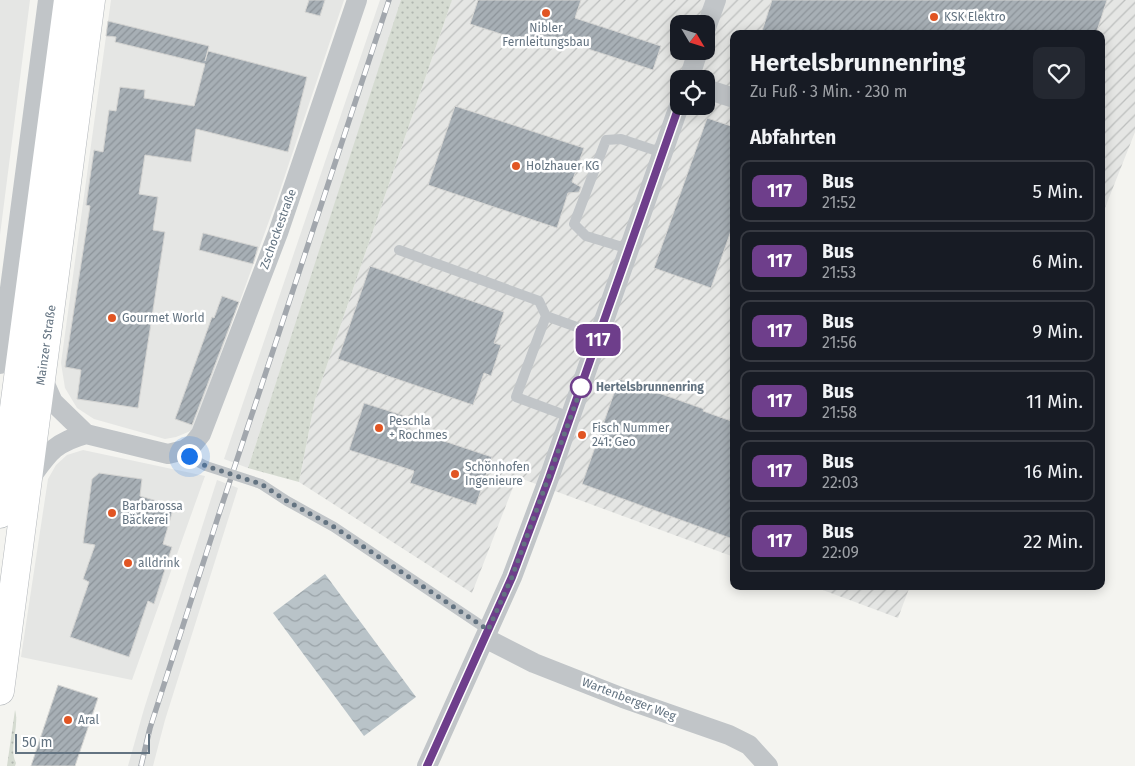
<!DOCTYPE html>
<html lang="de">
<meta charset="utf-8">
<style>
:root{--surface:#171b24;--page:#242831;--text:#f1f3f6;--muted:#9ea1a6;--line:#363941}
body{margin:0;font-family:"Fira Sans",sans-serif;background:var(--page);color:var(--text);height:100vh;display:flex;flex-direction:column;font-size:19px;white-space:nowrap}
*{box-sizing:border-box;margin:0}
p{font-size:16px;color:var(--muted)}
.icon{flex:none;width:28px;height:28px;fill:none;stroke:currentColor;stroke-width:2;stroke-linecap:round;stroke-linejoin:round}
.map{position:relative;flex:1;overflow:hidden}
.panel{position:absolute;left:730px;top:30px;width:375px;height:560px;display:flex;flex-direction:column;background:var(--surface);border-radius:10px;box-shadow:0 2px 12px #0003}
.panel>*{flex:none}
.badge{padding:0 10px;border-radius:8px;font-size:18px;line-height:32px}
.needle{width:32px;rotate:128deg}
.buttons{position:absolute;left:670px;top:15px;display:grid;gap:10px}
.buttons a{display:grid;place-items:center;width:45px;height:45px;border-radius:10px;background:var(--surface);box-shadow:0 2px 12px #0003;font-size:25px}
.scale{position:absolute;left:15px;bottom:12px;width:135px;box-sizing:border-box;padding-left:5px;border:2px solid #637381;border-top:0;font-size:14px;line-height:18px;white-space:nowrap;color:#637381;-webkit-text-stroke:4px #fff;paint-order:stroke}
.you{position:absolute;width:25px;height:25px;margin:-12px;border:4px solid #fff;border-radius:50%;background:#1a73e8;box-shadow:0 0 0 8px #1a73e833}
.map>.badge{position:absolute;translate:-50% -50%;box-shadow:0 0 0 2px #fff}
h2{padding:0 20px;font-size:19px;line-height:45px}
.round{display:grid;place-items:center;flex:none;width:52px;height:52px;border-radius:10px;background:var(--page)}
.headline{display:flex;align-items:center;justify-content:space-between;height:85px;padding:0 20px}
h1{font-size:24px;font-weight:700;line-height:38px}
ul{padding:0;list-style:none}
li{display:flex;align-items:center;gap:15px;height:62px;margin:0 10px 8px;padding:0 10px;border:2px solid var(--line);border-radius:10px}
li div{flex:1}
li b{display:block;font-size:19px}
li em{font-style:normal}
li .badge{min-width:55px;font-weight:700;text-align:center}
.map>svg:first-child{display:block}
.built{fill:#e5e6e4}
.industrial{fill:url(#industrial-furrows);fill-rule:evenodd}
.grass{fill:url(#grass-dots)}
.water{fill:url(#water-waves)}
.building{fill:url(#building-hatch);stroke:#d5d5d3}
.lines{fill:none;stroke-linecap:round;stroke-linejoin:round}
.secondary-casing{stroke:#b4b8bc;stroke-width:29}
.lane{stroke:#c1c5c8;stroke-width:10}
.street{stroke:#c1c5c8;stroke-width:20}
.secondary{stroke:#fff;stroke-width:28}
.rail-casing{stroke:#a2a7ad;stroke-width:5.5}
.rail{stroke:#fff;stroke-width:4;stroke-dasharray:11;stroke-linecap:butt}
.lane-bridge{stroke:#c1c5c8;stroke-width:10}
.line-casing{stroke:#fff;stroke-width:11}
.line{stroke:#6e3e8b;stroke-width:8}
.walk{stroke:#637381;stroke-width:5;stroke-dasharray:0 9}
.poi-dot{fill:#e15523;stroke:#fff;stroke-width:2}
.stop-dot{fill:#fff;stroke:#6e3e8b;stroke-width:2.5}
.labels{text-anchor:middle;stroke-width:5;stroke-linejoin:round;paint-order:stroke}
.poi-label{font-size:12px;fill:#637381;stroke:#fff;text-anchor:start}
.street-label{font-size:12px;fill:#637381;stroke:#fff}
.stop-label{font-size:12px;font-weight:bold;fill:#637381;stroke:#fff;text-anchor:start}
</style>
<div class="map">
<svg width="1135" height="766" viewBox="0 0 1135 766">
<defs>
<pattern id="industrial-furrows" width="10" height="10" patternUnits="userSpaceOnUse" patternTransform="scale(1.25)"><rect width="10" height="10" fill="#e5e6e4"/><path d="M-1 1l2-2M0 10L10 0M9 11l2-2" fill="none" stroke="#bdbfbe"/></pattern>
<pattern id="grass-dots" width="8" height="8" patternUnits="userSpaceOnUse" patternTransform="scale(1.25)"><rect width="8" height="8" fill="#d5dbd1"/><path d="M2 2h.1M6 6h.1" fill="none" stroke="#b0b6af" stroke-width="1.8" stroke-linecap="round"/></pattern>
<pattern id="water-waves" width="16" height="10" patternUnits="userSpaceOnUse" patternTransform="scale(1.25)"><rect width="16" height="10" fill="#b9c3c8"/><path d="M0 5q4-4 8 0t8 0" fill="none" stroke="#9aa3a8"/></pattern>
<pattern id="building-hatch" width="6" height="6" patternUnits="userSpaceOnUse" patternTransform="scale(1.25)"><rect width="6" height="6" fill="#a7afb5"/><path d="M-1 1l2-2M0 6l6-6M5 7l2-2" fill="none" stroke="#8c9399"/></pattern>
</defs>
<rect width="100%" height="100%" fill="#f4f4f0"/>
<path class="built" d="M 0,0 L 30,0 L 0,235 Z
M 111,0 L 344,0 L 277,199 L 193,430 L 176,437 L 165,439 L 94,419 L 77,408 L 65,388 L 61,363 Z
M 380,0 L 402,0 L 248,468 L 224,459 Z
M 83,450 L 205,476 L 132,680 L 21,657 L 48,479 L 56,465 L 67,455 Z
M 217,480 L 238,488 L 165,720 L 153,766 L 128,766 L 144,709 Z"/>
<path class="industrial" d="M 452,0 L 1135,0 L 1135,132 L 1101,218 L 1101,34 L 734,34 L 734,557 L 517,477 L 472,593 L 299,482 L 315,400 ZM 679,24 L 706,24 L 706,51 L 679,51 ZM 679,79 L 706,79 L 706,106 L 679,106 Z
M 812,586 L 910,586 L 898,618 Z"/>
<path class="grass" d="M 401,0 L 452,0 L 315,400 L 299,482 L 248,468 Z
M 15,710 C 20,727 8,747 16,763 L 15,766 L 7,766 Z"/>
<path class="water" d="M 325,574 L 416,697 L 364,736 L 273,613 Z"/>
<path class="building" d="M 309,0 L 325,0 L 320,16 L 305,12 Z
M 478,0 L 581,0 L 575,18 L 661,46 L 653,70 L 554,38 L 550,50 L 470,24 Z
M 772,0 L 1107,0 L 1096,34 L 761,34 Z
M 108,21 L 209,46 L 205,61 L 208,51 L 307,77 L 288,152 L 196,129 L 191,162 L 145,155 L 139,194 L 158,197 L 153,230 L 165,232 L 138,408 L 77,399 L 81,370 L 65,367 L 90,206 L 86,205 L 94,150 L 103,152 L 109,110 L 116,111 L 120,87 L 145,90 L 144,98 L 194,106 L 205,64 L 115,42 L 116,37 L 106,36 Z
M 455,106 L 584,148 L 572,182 L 581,187 L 579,192 L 568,193 L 557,228 L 428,185 Z
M 707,118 L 734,127 L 734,222 L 711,288 L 654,268 Z
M 203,233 L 258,247 L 253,264 L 199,250 Z
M 370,266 L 504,312 L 494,343 L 501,345 L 491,376 L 484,373 L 473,405 L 338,359 Z
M 222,296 L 239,302 L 192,425 L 175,419 L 212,317 L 214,318 Z
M 619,379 L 704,409 L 703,411 L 734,422 L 734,528 L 730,538 L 582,484 Z
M 364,403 L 405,416 L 402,427 L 492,457 L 476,505 L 410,483 L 414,471 L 349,450 Z
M 99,473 L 142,479 L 140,496 L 174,506 L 163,544 L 172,547 L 154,604 L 148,601 L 129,657 L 70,637 L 89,582 L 83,579 L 95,545 L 83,543 L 92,479 Z
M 58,685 L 98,698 L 75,766 L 31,766 Z"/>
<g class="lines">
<g class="secondary-casing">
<path id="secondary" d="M 0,514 L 68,0
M 0,691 L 91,0"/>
</g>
<path class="lane" d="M 629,249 L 586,236 L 574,224 L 606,140 L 621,139 L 663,153
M 399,250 L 539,301 L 546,316 L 599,335
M 546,316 L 516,397 L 570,417
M 184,450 L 194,460 L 206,466
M 261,484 L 287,501 L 334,527 L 488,630"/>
<path class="street" d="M 706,28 L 716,0
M 689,79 L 698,51
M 706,89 L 734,98
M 0,364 L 48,0
M 41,375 L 53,402 L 86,434 L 168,454 L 184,450 L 193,444 L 201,434 L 278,233 L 357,0
M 29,480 C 48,454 53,443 86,434
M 485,638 L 534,663 L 623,698 L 729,735 L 749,745 L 768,766
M 427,766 L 512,577 L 549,478 L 679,106"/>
<use href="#secondary" class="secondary"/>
<g class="rail-casing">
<path id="rail" d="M 141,766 L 150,728 L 218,517 L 389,0"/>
</g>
<use href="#rail" class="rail"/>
<path class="lane-bridge" d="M 206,466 L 261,484"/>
</g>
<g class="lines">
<g class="line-casing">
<path id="line" d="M 427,766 L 512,577 L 549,478 L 679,106"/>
</g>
<use href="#line" class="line"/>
<path class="walk" d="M 189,456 L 206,466 L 261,484 L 287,501 L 334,527 L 488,630 L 512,577 L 582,386 L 581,387"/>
</g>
<g class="poi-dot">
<circle cx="546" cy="13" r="5"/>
<circle cx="934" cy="17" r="5"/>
<circle cx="516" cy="166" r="5"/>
<circle cx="112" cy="318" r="5"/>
<circle cx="379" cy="428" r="5"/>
<circle cx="582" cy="435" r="5"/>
<circle cx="455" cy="474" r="5"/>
<circle cx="112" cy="513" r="5"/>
<circle cx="128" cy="563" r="5"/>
<circle cx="68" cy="720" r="5"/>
</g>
<circle class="stop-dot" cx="581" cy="387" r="10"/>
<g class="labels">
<g class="poi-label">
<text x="944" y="21">KSK Elektro</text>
<text x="546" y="32" text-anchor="middle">Nibler<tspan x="546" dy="14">Fernleitungsbau</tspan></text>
<text x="526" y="170">Holzhauer KG</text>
<text x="122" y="322">Gourmet World</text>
<text x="389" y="425">Peschla<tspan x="389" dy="14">+ Rochmes</tspan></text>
<text x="592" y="432">Fisch Nummer<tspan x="592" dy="14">241: Geo</tspan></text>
<text x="465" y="471">Schönhofen<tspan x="465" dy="14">Ingenieure</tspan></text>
<text x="122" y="510">Barbarossa<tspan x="122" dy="14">Bäckerei</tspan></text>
<text x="138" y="567">alldrink</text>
<text x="78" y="724">Aral</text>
</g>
<g class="street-label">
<text transform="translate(278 229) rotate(-70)" y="4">Zschockestraße</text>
<text transform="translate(46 345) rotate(-82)" y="4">Mainzer Straße</text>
<text transform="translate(629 699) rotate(21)" y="4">Wartenberger Weg</text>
</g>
<g class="stop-label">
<text x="596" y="391">Hertelsbrunnenring</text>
</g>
</g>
</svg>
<div class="buttons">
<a><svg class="needle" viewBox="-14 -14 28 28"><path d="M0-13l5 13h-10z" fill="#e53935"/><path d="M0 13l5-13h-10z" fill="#9ea1a6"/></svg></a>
<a><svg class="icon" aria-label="locate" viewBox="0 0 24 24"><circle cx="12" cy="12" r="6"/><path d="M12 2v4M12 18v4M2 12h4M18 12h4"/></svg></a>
</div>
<div class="scale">50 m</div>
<div class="you" style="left:189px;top:456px"></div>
<b class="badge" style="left:598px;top:340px;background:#6e3e8b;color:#fff">117</b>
<section class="panel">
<div class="headline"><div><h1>Hertelsbrunnenring</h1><p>Zu Fuß · 3 Min. · 230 m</p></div><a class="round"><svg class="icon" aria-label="heart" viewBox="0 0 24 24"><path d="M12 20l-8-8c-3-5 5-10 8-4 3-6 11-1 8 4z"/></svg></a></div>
<h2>Abfahrten</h2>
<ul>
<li><span class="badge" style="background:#6e3e8b;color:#fff">117</span><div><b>Bus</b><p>21:52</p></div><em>5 Min.</em></li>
<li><span class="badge" style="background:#6e3e8b;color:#fff">117</span><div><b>Bus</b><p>21:53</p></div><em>6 Min.</em></li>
<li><span class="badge" style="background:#6e3e8b;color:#fff">117</span><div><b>Bus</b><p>21:56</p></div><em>9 Min.</em></li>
<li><span class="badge" style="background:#6e3e8b;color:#fff">117</span><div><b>Bus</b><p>21:58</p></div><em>11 Min.</em></li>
<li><span class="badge" style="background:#6e3e8b;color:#fff">117</span><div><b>Bus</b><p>22:03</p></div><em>16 Min.</em></li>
<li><span class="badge" style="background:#6e3e8b;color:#fff">117</span><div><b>Bus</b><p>22:09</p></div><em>22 Min.</em></li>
</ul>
</section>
</div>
